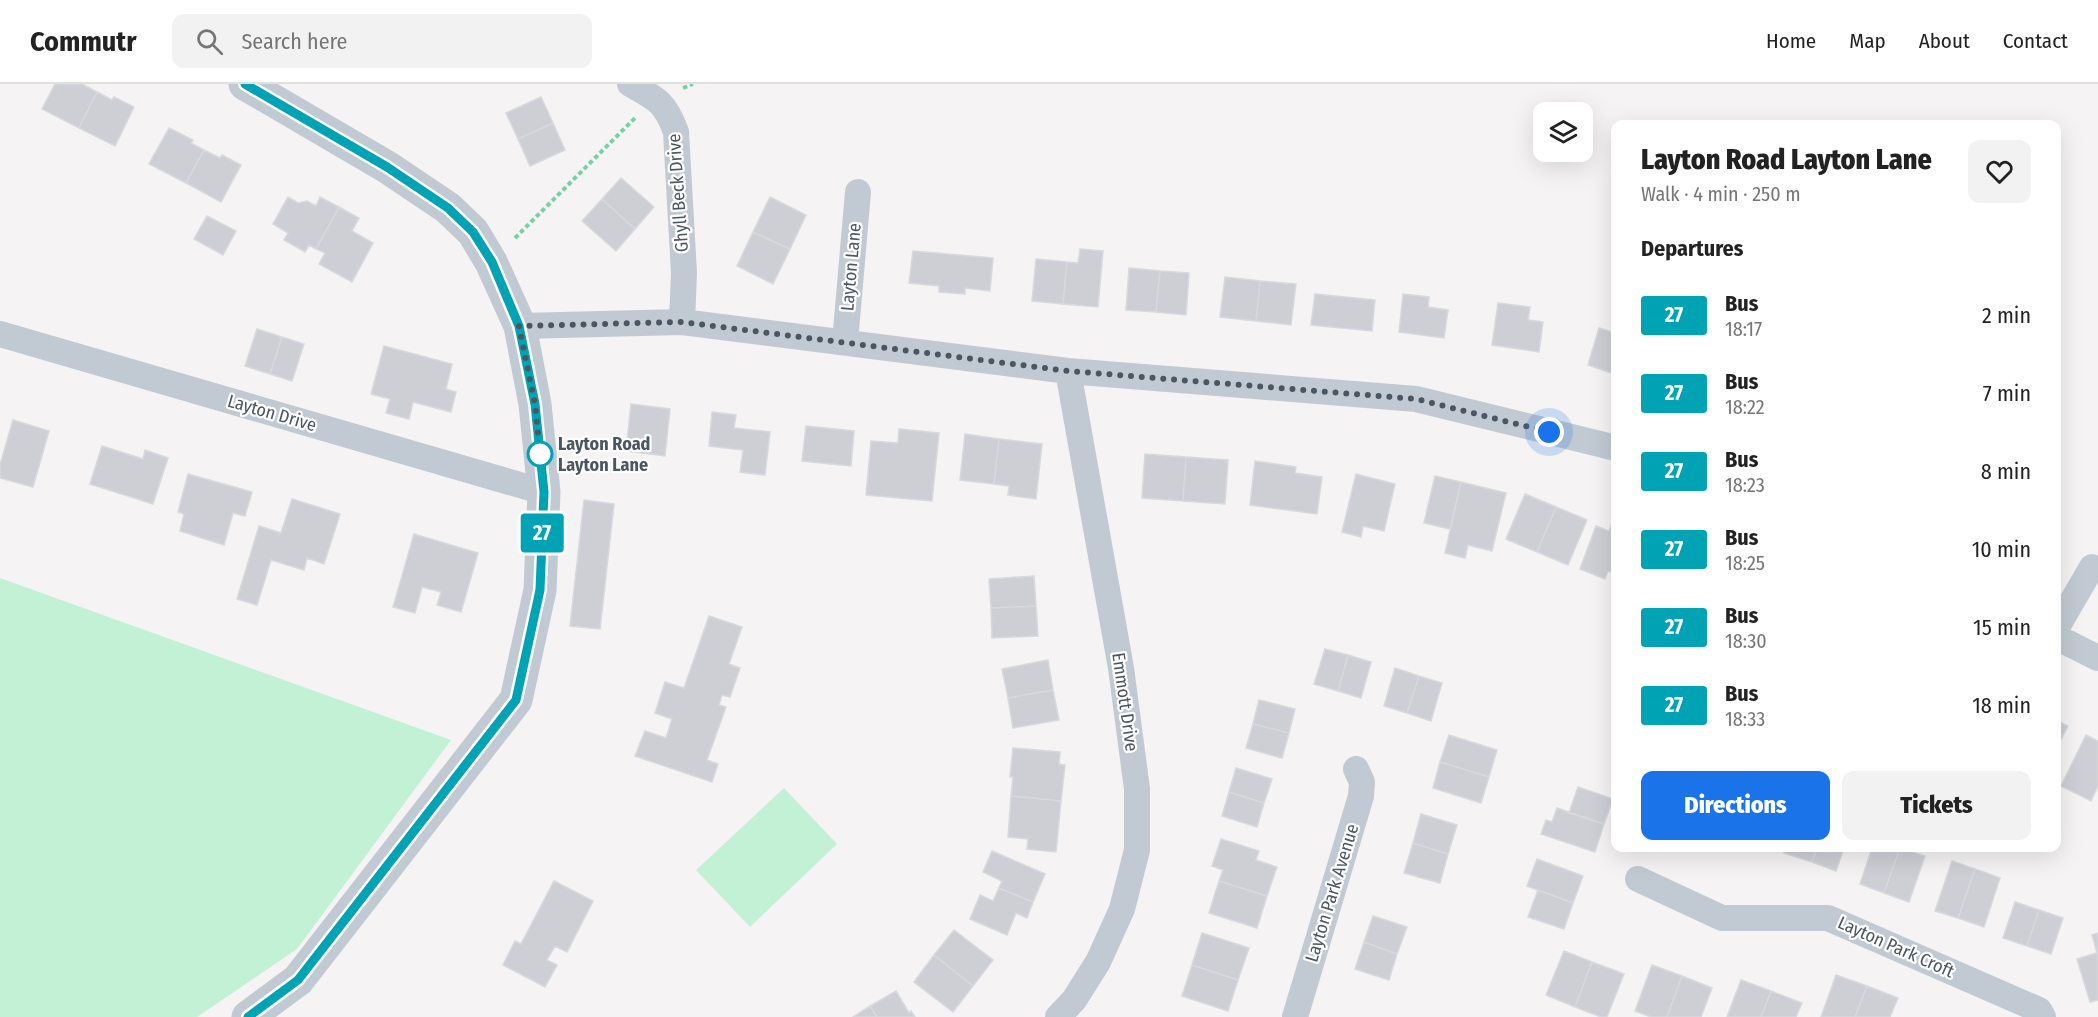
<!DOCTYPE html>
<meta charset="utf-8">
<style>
:root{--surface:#fff;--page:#f2f2f2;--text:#222;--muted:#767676;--line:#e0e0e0;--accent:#1a73e8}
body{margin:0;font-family:"Fira Sans Condensed",sans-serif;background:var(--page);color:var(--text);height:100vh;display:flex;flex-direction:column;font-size:22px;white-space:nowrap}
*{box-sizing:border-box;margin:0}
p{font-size:20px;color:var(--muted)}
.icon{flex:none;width:33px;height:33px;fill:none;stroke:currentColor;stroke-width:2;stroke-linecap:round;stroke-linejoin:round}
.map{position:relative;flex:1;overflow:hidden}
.panel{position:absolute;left:1611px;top:36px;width:450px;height:732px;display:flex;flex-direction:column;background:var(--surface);border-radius:12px;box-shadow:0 6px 24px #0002}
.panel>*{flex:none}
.badge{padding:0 12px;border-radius:4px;font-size:21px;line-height:39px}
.buttons{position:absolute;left:1533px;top:18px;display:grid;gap:12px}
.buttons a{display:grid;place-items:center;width:60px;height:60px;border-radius:12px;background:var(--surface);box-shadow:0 6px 24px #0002;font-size:30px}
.you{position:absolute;width:30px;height:30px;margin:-15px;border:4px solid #fff;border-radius:50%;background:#1a73e8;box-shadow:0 0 0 9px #1a73e833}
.map>.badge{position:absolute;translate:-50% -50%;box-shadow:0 0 0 3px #fff}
h2{padding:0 30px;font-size:22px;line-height:54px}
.round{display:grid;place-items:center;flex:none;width:63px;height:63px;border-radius:12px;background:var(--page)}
.summary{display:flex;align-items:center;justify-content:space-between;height:102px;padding:0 30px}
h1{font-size:28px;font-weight:800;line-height:45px}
.primary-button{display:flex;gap:12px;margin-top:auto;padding:12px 30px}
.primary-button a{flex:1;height:69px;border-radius:12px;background:var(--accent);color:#fff;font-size:24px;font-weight:800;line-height:69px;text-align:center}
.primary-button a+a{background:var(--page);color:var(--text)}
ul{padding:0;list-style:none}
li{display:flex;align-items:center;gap:18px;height:78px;padding:0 30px}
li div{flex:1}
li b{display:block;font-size:22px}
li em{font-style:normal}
li .badge{min-width:66px;font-weight:700;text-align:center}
header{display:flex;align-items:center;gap:36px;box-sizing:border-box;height:84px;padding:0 30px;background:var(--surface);border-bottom:2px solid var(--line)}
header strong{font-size:28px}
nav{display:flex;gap:33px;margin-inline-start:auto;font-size:21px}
.search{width:420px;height:54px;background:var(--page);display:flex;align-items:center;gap:15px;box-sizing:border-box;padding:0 21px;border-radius:12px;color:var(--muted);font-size:22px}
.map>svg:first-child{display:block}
.green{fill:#c3f1d5}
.building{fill:#cdcfd5;stroke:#d7d9de;stroke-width:1.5}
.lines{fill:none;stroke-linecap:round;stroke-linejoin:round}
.path{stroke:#7ad0a6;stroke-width:4;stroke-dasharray:4.5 3;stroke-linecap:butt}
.minor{stroke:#c1cad2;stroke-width:26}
.tertiary{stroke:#c1cad2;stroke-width:33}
.line-casing{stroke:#fff;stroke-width:14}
.line{stroke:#00a3b4;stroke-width:9}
.walk{stroke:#4a5661;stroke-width:6;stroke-dasharray:0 10.8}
.stop-dot{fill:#fff;stroke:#00a3b4;stroke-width:3}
.labels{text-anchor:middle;stroke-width:4.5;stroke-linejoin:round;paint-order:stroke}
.street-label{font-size:18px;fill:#4a5661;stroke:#fff}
.stop-label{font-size:18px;font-weight:bold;fill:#4a5661;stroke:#fff;text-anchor:start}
</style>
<header>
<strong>Commutr</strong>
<div class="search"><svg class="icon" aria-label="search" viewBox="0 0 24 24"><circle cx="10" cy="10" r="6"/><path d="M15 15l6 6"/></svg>Search here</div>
<nav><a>Home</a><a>Map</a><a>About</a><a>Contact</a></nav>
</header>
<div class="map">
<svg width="2098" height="933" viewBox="0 0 2098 933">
<rect width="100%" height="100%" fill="#f5f3f3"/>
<path class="green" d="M 0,494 L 451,656 L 297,865 L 197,933 L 0,933 Z
M 784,704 L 837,760 L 750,843 L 696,786 Z"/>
<path class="building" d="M 55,0 L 82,0 L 97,8 L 79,44 L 42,25 Z
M 97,8 L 112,16 L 114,13 L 134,23 L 115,62 L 79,44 Z
M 541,13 L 553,39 L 518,55 L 506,29 Z
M 553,39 L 565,66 L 530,82 L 518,55 Z
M 169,44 L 193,56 L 191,59 L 204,66 L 186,99 L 149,80 Z
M 204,66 L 220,74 L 222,71 L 241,81 L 221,118 L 186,99 Z
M 621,94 L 654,123 L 635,145 L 602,115 Z
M 288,113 L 298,119 L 307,117 L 316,122 L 320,113 L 339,123 L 316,165 L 309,161 L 305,168 L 284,156 L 288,149 L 273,140 Z
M 770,113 L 806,131 L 790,165 L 753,148 Z
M 602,115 L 635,145 L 616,167 L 582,137 Z
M 339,123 L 359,134 L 352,147 L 373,159 L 352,198 L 319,180 L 325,169 L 316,165 Z
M 207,132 L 236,147 L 223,171 L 194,155 Z
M 753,148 L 790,165 L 773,200 L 737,182 Z
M 1080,165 L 1103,167 L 1098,223 L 1063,220 L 1067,178 L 1078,179 Z
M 913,167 L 993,174 L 990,207 L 965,204 L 965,210 L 939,208 L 939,202 L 909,199 Z
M 1036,175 L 1067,178 L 1063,220 L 1032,217 Z
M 1129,184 L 1160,187 L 1156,228 L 1126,226 Z
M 1160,187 L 1189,189 L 1186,231 L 1156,228 Z
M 1225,193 L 1260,197 L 1256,237 L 1220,233 Z
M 1260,197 L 1296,200 L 1291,241 L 1256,237 Z
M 1315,210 L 1375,216 L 1372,247 L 1311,241 Z
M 1403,210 L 1429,213 L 1428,223 L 1448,226 L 1444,254 L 1399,248 Z
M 1498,219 L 1530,223 L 1528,236 L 1543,238 L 1539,268 L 1492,261 Z
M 1599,244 L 1616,249 L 1614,290 L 1588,281 Z
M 257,245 L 282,253 L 270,290 L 245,282 Z
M 282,253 L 304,260 L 292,297 L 270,290 Z
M 384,262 L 452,280 L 446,305 L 456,308 L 451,328 L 413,318 L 409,335 L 386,329 L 390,315 L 371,310 Z
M 631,320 L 670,325 L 665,372 L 626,367 Z
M 712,328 L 736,331 L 734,344 L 770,348 L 765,391 L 740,388 L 743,366 L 709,362 Z
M 13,336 L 49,347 L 33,403 L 0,394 L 0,381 Z
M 806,342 L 854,347 L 851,382 L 802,377 Z
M 899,345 L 939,349 L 932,417 L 866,411 L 871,357 L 898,359 Z
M 965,350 L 999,355 L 994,400 L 960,396 Z
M 999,355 L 1042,360 L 1036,415 L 1008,411 L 1009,402 L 994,400 Z
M 102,362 L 143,375 L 145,366 L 168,374 L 153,420 L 90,400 Z
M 1145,370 L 1186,373 L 1183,417 L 1142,414 Z
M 1186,373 L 1228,376 L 1225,420 L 1183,417 Z
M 1255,377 L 1296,383 L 1295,389 L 1322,393 L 1317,430 L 1250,421 Z
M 188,390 L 252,408 L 245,432 L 233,429 L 224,461 L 180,447 L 184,430 L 178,428 Z
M 1356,390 L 1395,400 L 1384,447 L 1363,442 L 1361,453 L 1342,448 Z
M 1435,392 L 1461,398 L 1450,445 L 1424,439 Z
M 1461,398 L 1506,409 L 1492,467 L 1468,461 L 1465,474 L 1445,469 Z
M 1525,410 L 1556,423 L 1537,468 L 1506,455 Z
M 292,415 L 340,430 L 324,480 L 307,474 L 304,486 L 271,476 L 257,521 L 237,515 L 259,442 L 281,449 Z
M 584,416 L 614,420 L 600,545 L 570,542 Z
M 1556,423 L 1587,436 L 1568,481 L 1537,468 Z
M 1612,439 L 1616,441 L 1616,490 L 1608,487 L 1605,495 L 1580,485 L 1596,442 L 1609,447 Z
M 414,450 L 478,469 L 461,528 L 437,521 L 441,508 L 422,503 L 415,529 L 393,523 Z
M 1034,492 L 1036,522 L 991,524 L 989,495 Z
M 1036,522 L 1038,552 L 992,554 L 991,524 Z
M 709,532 L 742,543 L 729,580 L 740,584 L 730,613 L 722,611 L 719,621 L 726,623 L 707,676 L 718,680 L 712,698 L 635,672 L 645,647 L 666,654 L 672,635 L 655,629 L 665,598 L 684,604 Z
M 1325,565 L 1348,571 L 1338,607 L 1314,600 Z
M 1348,571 L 1371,578 L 1361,614 L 1338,607 Z
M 1048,576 L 1053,606 L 1008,614 L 1002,585 Z
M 1395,584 L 1419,592 L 1407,629 L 1384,622 Z
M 1419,592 L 1442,599 L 1431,637 L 1407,629 Z
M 1053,606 L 1059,636 L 1013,644 L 1008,614 Z
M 1259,616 L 1295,625 L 1289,649 L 1253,640 Z
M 2056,636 L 2068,642 L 2056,665 Z
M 1253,640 L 1289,649 L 1282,674 L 1246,664 Z
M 1449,651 L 1497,666 L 1489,693 L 1440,678 Z
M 2086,651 L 2098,657 L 2098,702 L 2091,717 L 2061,702 Z
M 1013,664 L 1060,668 L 1059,680 L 1065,681 L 1061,717 L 1011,712 L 1013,693 L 1010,693 Z
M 1440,678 L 1489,693 L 1481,719 L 1433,704 Z
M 1236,684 L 1272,695 L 1264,719 L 1229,708 Z
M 1578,703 L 1613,715 L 1604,740 L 1569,729 Z
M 1229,708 L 1264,719 L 1257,743 L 1222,732 Z
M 1011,712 L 1061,717 L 1056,768 L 1027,765 L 1028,755 L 1008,753 Z
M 1557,724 L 1604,740 L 1595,768 L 1541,750 L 1546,736 L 1552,738 Z
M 1421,730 L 1457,741 L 1448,770 L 1413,759 Z
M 1221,755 L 1259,767 L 1256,776 L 1277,783 L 1267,812 L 1219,797 L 1223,786 L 1212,782 Z
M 1413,759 L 1448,770 L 1440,799 L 1404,789 Z
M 1786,764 L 1817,764 L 1812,778 L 1784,769 Z
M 1817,764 L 1844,764 L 1836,787 L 1812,778 Z
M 1872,764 L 1900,764 L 1884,809 L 1860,800 Z
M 1900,764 L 1925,772 L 1909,818 L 1884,809 Z
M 992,767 L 1045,790 L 1033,818 L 999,804 L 1002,797 L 983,788 Z
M 1537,775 L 1583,792 L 1573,819 L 1527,802 Z
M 1952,777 L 1975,785 L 1958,834 L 1935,827 Z
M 1975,785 L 2000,794 L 1984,843 L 1958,834 Z
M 554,797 L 593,817 L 567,868 L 555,862 L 547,876 L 557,881 L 545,903 L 503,881 L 515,857 L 521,860 Z
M 1219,797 L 1267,812 L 1257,844 L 1209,829 Z
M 999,804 L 1033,818 L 1027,834 L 1016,829 L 1007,851 L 970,835 L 980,811 L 993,817 Z
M 1538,806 L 1573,819 L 1564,845 L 1528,833 Z
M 2015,818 L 2039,826 L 2027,862 L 2003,854 Z
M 2039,826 L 2063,834 L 2051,870 L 2027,862 Z
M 1373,832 L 1407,843 L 1397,870 L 1364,858 Z
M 954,846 L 993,876 L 973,902 L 934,871 Z
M 1202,849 L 1249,864 L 1238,896 L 1192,881 Z
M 2098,849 L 2098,916 L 2090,918 L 2077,875 L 2097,869 L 2092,851 Z
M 1364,858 L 1397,870 L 1389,896 L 1355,885 Z
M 1564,867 L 1592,878 L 1575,923 L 1546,911 Z
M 934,871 L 973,902 L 953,928 L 914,898 Z
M 1592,878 L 1624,890 L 1607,933 L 1601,933 L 1575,923 Z
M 1192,881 L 1238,896 L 1228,927 L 1182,912 Z
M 1652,881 L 1682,892 L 1667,933 L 1651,933 L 1635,927 Z
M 1836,891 L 1867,902 L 1855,933 L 1821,933 Z
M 1682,892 L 1712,904 L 1701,933 L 1667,933 Z
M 1741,896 L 1771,907 L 1761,933 L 1727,933 Z
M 1867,902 L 1898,914 L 1890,933 L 1855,933 Z
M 896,907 L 909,929 L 911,927 L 915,933 L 877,933 L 870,922 Z
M 1771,907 L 1802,919 L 1796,933 L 1761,933 Z
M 870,922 L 877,933 L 853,933 Z"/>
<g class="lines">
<path class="path" d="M 683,4 L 693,0
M 515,154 L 635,34"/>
<path class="minor" d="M 630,0 C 657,15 665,18 676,48 L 684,189 L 682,238
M 520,242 L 682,238 L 1068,287 L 1416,315 L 1616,364
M 0,250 L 544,408
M 845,258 L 858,108
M 2056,545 L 2092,483
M 2056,553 L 2098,574
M 1638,795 L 1722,834 L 1828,834 L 2039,926 L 2043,933
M 1058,933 L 1074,916 L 1098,878 L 1122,825 L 1137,766 L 1137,705 L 1121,584 L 1068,287
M 1295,933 L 1361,712 L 1362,698 L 1356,685"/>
<path class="tertiary" d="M 245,0 L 387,83 L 448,124 L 473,148 L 491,178 L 520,242 L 535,320 L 544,408 L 540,506 L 516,616 L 298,896 L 248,933"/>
</g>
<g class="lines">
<g class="line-casing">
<path id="line" d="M 245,0 L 387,83 L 448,124 L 473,148 L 492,178 L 519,242 L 535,320 L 544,408 L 540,506 L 516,616 L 298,896 L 248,933"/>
</g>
<use href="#line" class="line"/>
<path class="walk" d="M 540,370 L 535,320 L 519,242 L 682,238 L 1068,287 L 1416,315 L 1549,348"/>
</g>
<circle class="stop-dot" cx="540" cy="370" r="12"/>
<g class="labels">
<g class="street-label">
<text transform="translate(678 109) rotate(-94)" y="6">Ghyll Beck Drive</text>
<text transform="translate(851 183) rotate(-85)" y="6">Layton Lane</text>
<text transform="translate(272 329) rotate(16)" y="6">Layton Drive</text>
<text transform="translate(1125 618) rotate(82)" y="6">Emmott Drive</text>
<text transform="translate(1332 809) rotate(-73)" y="6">Layton Park Avenue</text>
<text transform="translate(1896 863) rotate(24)" y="6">Layton Park Croft</text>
</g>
<g class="stop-label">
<text x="558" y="366">Layton Road<tspan x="558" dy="21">Layton Lane</tspan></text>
</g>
</g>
</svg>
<div class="buttons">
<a><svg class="icon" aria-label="layers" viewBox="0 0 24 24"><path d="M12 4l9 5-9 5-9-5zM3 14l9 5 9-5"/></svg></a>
</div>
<div class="you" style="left:1549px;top:348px"></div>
<b class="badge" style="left:542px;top:449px;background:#00a3b4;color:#fff">27</b>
<section class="panel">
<div class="summary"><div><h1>Layton Road Layton Lane</h1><p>Walk · 4 min · 250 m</p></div><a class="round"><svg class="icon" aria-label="heart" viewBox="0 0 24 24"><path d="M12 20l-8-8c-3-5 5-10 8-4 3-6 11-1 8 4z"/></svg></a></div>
<h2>Departures</h2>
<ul>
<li><span class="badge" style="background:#00a3b4;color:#fff">27</span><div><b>Bus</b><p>18:17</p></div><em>2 min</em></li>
<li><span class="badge" style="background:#00a3b4;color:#fff">27</span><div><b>Bus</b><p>18:22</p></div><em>7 min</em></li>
<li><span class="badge" style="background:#00a3b4;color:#fff">27</span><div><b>Bus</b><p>18:23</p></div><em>8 min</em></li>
<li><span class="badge" style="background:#00a3b4;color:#fff">27</span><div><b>Bus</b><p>18:25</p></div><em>10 min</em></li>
<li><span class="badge" style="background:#00a3b4;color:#fff">27</span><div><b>Bus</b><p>18:30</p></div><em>15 min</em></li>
<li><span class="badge" style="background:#00a3b4;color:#fff">27</span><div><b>Bus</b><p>18:33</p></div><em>18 min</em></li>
</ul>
<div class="primary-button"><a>Directions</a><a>Tickets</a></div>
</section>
</div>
